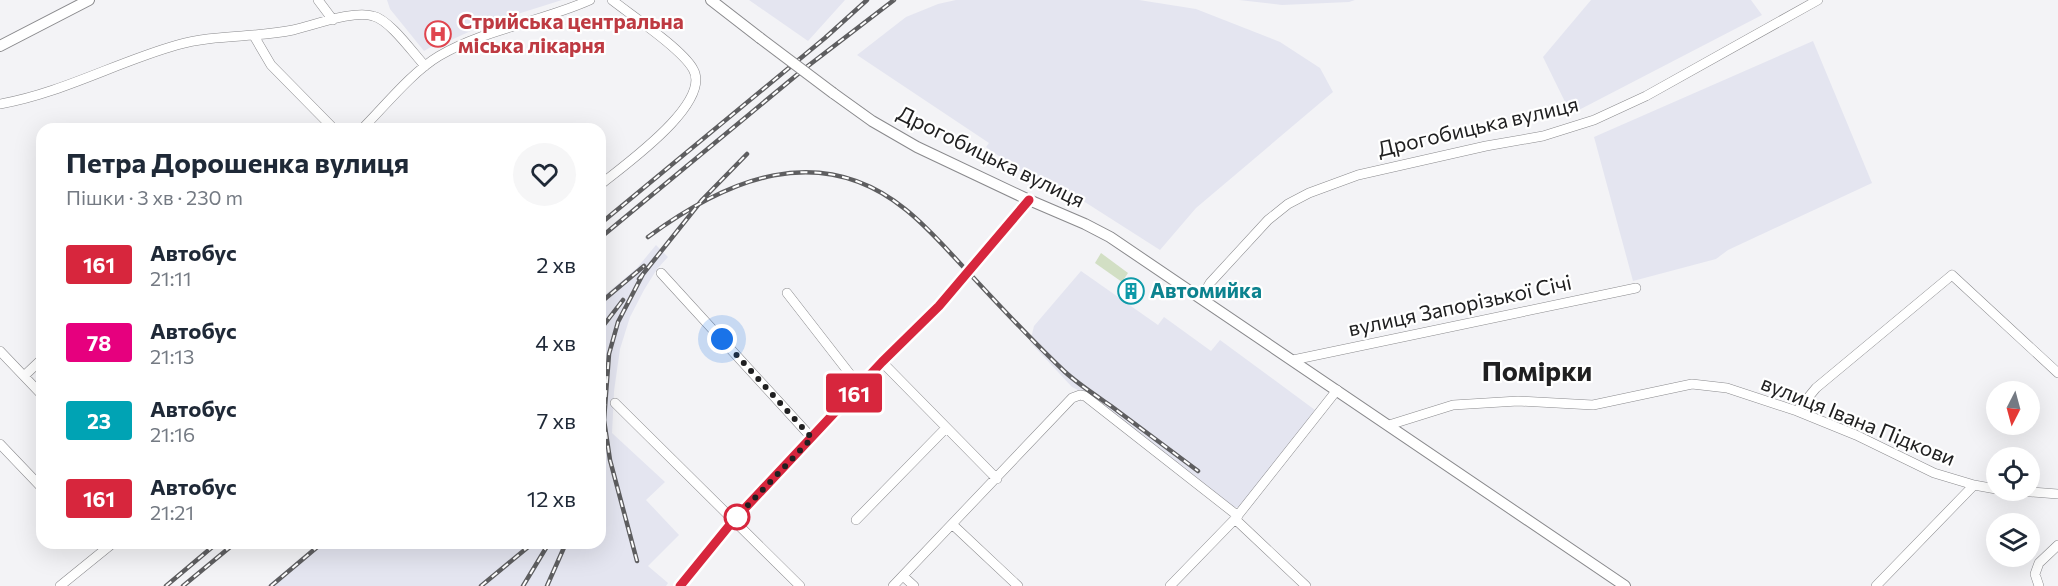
<!DOCTYPE html>
<html lang="uk">
<meta charset="utf-8">
<style>
:root{--surface:#fff;--page:#f6f6f7;--text:#1f2937;--muted:#747a83}
body{margin:0;font-family:Commissioner,sans-serif;background:var(--page);color:var(--text);height:100vh;display:flex;flex-direction:column;font-size:22px;white-space:nowrap}
*{box-sizing:border-box;margin:0}
p{font-size:20px;color:var(--muted)}
.icon{flex:none;width:33px;height:33px;fill:none;stroke:currentColor;stroke-width:2;stroke-linecap:round;stroke-linejoin:round}
.map{position:relative;flex:1;overflow:hidden}
.side{position:absolute;left:36px;top:123px;width:570px;height:426px;display:flex;flex-direction:column;background:var(--surface);border-radius:18px;box-shadow:0 6px 24px #0002}
.side>*{flex:none}
.badge{padding:0 12px;border-radius:4px;font-size:21px;line-height:39px}
.needle{width:39px;rotate:186deg}
.fabs{position:absolute;left:1986px;top:381px;display:grid;gap:12px}
.fabs a{display:grid;place-items:center;width:54px;height:54px;border-radius:50%;background:var(--surface);box-shadow:0 6px 24px #0002;font-size:30px}
.you{position:absolute;width:30px;height:30px;margin:-15px;border:4px solid #fff;border-radius:50%;background:#1a73e8;box-shadow:0 0 0 9px #1a73e833}
.map>.badge{position:absolute;translate:-50% -50%;box-shadow:0 0 0 3px #fff}
.round{display:grid;place-items:center;flex:none;width:63px;height:63px;border-radius:32px;background:var(--page)}
.summary{display:flex;align-items:center;justify-content:space-between;height:102px;padding:0 30px}
h1{font-size:28px;font-weight:700;line-height:45px}
ul{padding:0;list-style:none}
li{display:flex;align-items:center;gap:18px;height:78px;padding:0 30px}
li div{flex:1}
li b{display:block;font-size:22px}
li em{font-style:normal}
li .badge{min-width:66px;font-weight:700;text-align:center}
.map>svg:first-child{display:block}
.built{fill:#e4e5f0}
.green{fill:#d2dfc4}
.lines{fill:none;stroke-linecap:round;stroke-linejoin:round}
.minor-casing{stroke:#8a8a8d;stroke-width:10}
.major-casing{stroke:#8a8a8d;stroke-width:12}
.minor{stroke:#fff;stroke-width:9}
.major{stroke:#fff;stroke-width:10}
.rail-casing{stroke:#5e5e60;stroke-width:4.5}
.rail{stroke:#fff;stroke-width:2;stroke-dasharray:7;stroke-linecap:butt}
.major-bridge-casing{stroke:#8a8a8d;stroke-width:12;stroke-linecap:butt}
.major-bridge{stroke:#fff;stroke-width:10}
.line-casing{stroke:#fff;stroke-width:14}
.line{stroke:#d7263d;stroke-width:9}
.walk{stroke:#202021;stroke-width:6;stroke-dasharray:0 10.8}
.stop-dot{fill:#fff;stroke:#d7263d;stroke-width:3}
.labels{text-anchor:middle;stroke-width:4.5;stroke-linejoin:round;paint-order:stroke}
.health-label{font-size:21px;font-weight:bold;fill:#be3a42;stroke:#fff;text-anchor:start}
.street-label{font-size:21px;fill:#202021;stroke:#fff}
.culture-label{font-size:21px;font-weight:bold;fill:#0d838f;stroke:#fff;text-anchor:start}
.district-label{font-size:27px;font-weight:bold;fill:#202021;stroke:#fff}
</style>
<div class="map">
<svg width="2058" height="586" viewBox="0 0 2058 586">
<rect width="100%" height="100%" fill="#f3f3f6"/>
<path class="built" d="M 387,0 L 562,0 L 486,24 L 438,46 L 436,44 L 424,51 L 390,9 Z
M 749,0 L 845,0 L 808,41 Z
M 956,0 L 1139,0 L 1196,9 L 1280,42 L 1320,68 L 1333,92 L 1196,208 L 1160,250 L 1066,190 L 1059,198 L 986,147 L 989,143 L 857,55 L 906,17 L 938,4 Z
M 1239,0 L 1355,0 L 1349,2 L 1282,5 Z
M 1591,0 L 1751,0 L 1762,15 L 1575,112 L 1570,112 L 1543,57 Z
M 1813,41 L 1872,183 L 1728,250 L 1716,259 L 1633,281 L 1594,137 Z
M 656,245 L 668,257 L 657,269 L 644,290 L 630,317 L 620,349 L 614,391 L 612,433 L 665,482 L 646,500 L 679,535 L 648,566 L 668,583 L 666,586 L 267,586 L 319,543 L 600,543 L 600,299 L 637,268 Z
M 1081,271 L 1158,325 L 1164,317 L 1211,351 L 1220,340 L 1315,410 L 1240,507 L 1231,508 L 1086,394 L 1072,387 L 1030,342 L 1034,326 Z"/>
<path class="green" d="M 1101,253 L 1128,273 L 1122,282 L 1095,263 Z"/>
<g class="lines">
<g class="minor-casing">
<path id="minor" d="M 318,0 L 333,20
M 254,36 L 271,65 L 334,129
M 0,104 C 62,93 117,62 177,45 C 215,34 255,38 293,30 C 315,25 353,10 373,16 C 390,20 413,53 425,66
M 362,129 C 384,107 412,72 439,56 C 485,29 541,22 590,0
M 600,185 C 623,166 713,103 693,69 C 682,49 631,15 612,0
M 661,273 L 812,438
M 787,293 L 860,387
M 1201,298 L 1210,283 L 1268,220 L 1288,204 L 1309,193 L 1358,175 L 1486,146 L 1543,136 L 1594,120 L 1646,96 L 1818,0
M 0,351 L 42,395
M 1293,360 L 1636,288
M 882,362 L 997,479
M 24,376 L 42,359
M 615,403 L 800,586
M 1797,411 L 1816,388 L 1952,275 L 2058,373
M 1389,425 L 1453,405 L 1518,401 L 1593,405 L 1692,384 L 1727,388 L 1797,411 L 1856,435 L 1934,473 L 1974,485 L 1996,489
M 0,444 L 42,488
M 2004,490 L 2058,494
M 1235,519 L 1306,586
M 856,520 L 946,428
M 953,525 L 1018,586
M 903,576 L 914,586
M 60,586 L 113,543
M 893,586 L 1072,398 L 1080,395 L 1085,396 L 1238,516
M 1170,586 L 1235,519 L 1337,390
M 1876,586 L 1974,485
M 2039,586 L 2035,574 L 2039,563 L 2058,545"/>
</g>
<g class="major-casing">
<path id="major" d="M 711,0 L 760,38
M 0,46 L 89,0
M 833,93 L 872,121 L 917,147 L 1029,200 L 1085,224 L 1110,237 L 1625,586
M 680,586 L 733,521 L 882,362 L 939,306 L 1029,200"/>
</g>
<use href="#minor" class="minor"/>
<use href="#major" class="major"/>
<g class="rail-casing">
<path id="rail" d="M 600,224 L 825,38 L 867,0
M 648,237 C 727,179 819,140 905,209 C 929,228 948,251 969,273 C 1000,306 1031,340 1064,371 C 1078,384 1095,395 1111,406 C 1140,428 1169,449 1198,471
M 600,238 L 804,69 L 894,0
M 639,279 L 702,200 L 747,154
M 600,303 L 644,266
M 600,330 L 623,300
M 637,561 L 610,460 L 604,420 L 609,354 L 618,322 L 643,274
M 166,586 L 217,543
M 183,586 L 235,543
M 271,586 L 322,543
M 481,586 L 533,543
M 523,586 L 549,543
M 547,586 L 566,543"/>
</g>
<use href="#rail" class="rail"/>
<g class="major-bridge-casing">
<path id="major-bridge" d="M 760,38 L 833,93"/>
</g>
<use href="#major-bridge" class="major-bridge"/>
</g>
<g class="lines">
<g class="line-casing">
<path id="line" d="M 680,586 L 733,521 L 882,362 L 939,306 L 1029,200"/>
</g>
<use href="#line" class="line"/>
<path class="walk" d="M 722,339 L 812,438 L 733,521 L 737,517"/>
</g>
<defs>
<g id="hospital-ring" transform="scale(1.35)"><circle r="9.5" fill="#fff" stroke="#e0444e" stroke-width="1.5"/><path d="M-5-5h3v3.5h4V-5h3V5h-3V1.5h-4V5h-3Z" fill="#e0444e"/></g>
<g id="building-ring" transform="scale(1.35)"><circle r="9.5" fill="#fff" stroke="#0f9aa8" stroke-width="1.5"/><path d="M-4-6H4V6H1V3H-1V6H-4ZM-2.5-4.3h1.7v1.8h-1.7ZM.8-4.3h1.7v1.8H.8ZM-2.5-1h1.7V.8h-1.7ZM.8-1h1.7V.8H.8Z" fill="#0f9aa8"/></g>
</defs>
<g fill-rule="evenodd">
<use href="#hospital-ring" x="438" y="34"/>
<use href="#building-ring" x="1131" y="291"/>
</g>
<circle class="stop-dot" cx="737" cy="517" r="12"/>
<g class="labels">
<g class="health-label">
<text x="458" y="29">Стрийська центральна<tspan x="458" dy="24">міська лікарня</tspan></text>
</g>
<g class="street-label">
<text transform="translate(1478 127) rotate(-13)" y="7">Дрогобицька вулиця</text>
<text transform="translate(991 157) rotate(26)" y="7">Дрогобицька вулиця</text>
<text transform="translate(1460 306) rotate(-12)" y="7">вулиця Запорізької Січі</text>
<text transform="translate(1858 421) rotate(22)" y="7">вулиця Івана Підкови</text>
</g>
<g class="culture-label">
<text x="1150" y="298">Автомийка</text>
</g>
<g class="district-label">
<text x="1537" y="381">Помірки</text>
</g>
</g>
</svg>
<div class="fabs">
<a><svg class="needle" viewBox="-14 -14 28 28"><path d="M0-13l5 13h-10z" fill="#e53935"/><path d="M0 13l5-13h-10z" fill="#747a83"/></svg></a>
<a><svg class="icon" aria-label="locate" viewBox="0 0 24 24"><circle cx="12" cy="12" r="6"/><path d="M12 2v4M12 18v4M2 12h4M18 12h4"/></svg></a>
<a><svg class="icon" aria-label="layers" viewBox="0 0 24 24"><path d="M12 4l9 5-9 5-9-5zM3 14l9 5 9-5"/></svg></a>
</div>
<div class="you" style="left:722px;top:339px"></div>
<b class="badge" style="left:854px;top:393px;background:#d7263d;color:#fff">161</b>
<section class="side">
<div class="summary"><div><h1>Петра Дорошенка вулиця</h1><p>Пішки · 3 хв · 230 m</p></div><a class="round"><svg class="icon" aria-label="heart" viewBox="0 0 24 24"><path d="M12 20l-8-8c-3-5 5-10 8-4 3-6 11-1 8 4z"/></svg></a></div>
<ul>
<li><span class="badge" style="background:#d7263d;color:#fff">161</span><div><b>Автобус</b><p>21:11</p></div><em>2 хв</em></li>
<li><span class="badge" style="background:#e6007e;color:#fff">78</span><div><b>Автобус</b><p>21:13</p></div><em>4 хв</em></li>
<li><span class="badge" style="background:#00a3b4;color:#fff">23</span><div><b>Автобус</b><p>21:16</p></div><em>7 хв</em></li>
<li><span class="badge" style="background:#d7263d;color:#fff">161</span><div><b>Автобус</b><p>21:21</p></div><em>12 хв</em></li>
</ul>
</section>
</div>
